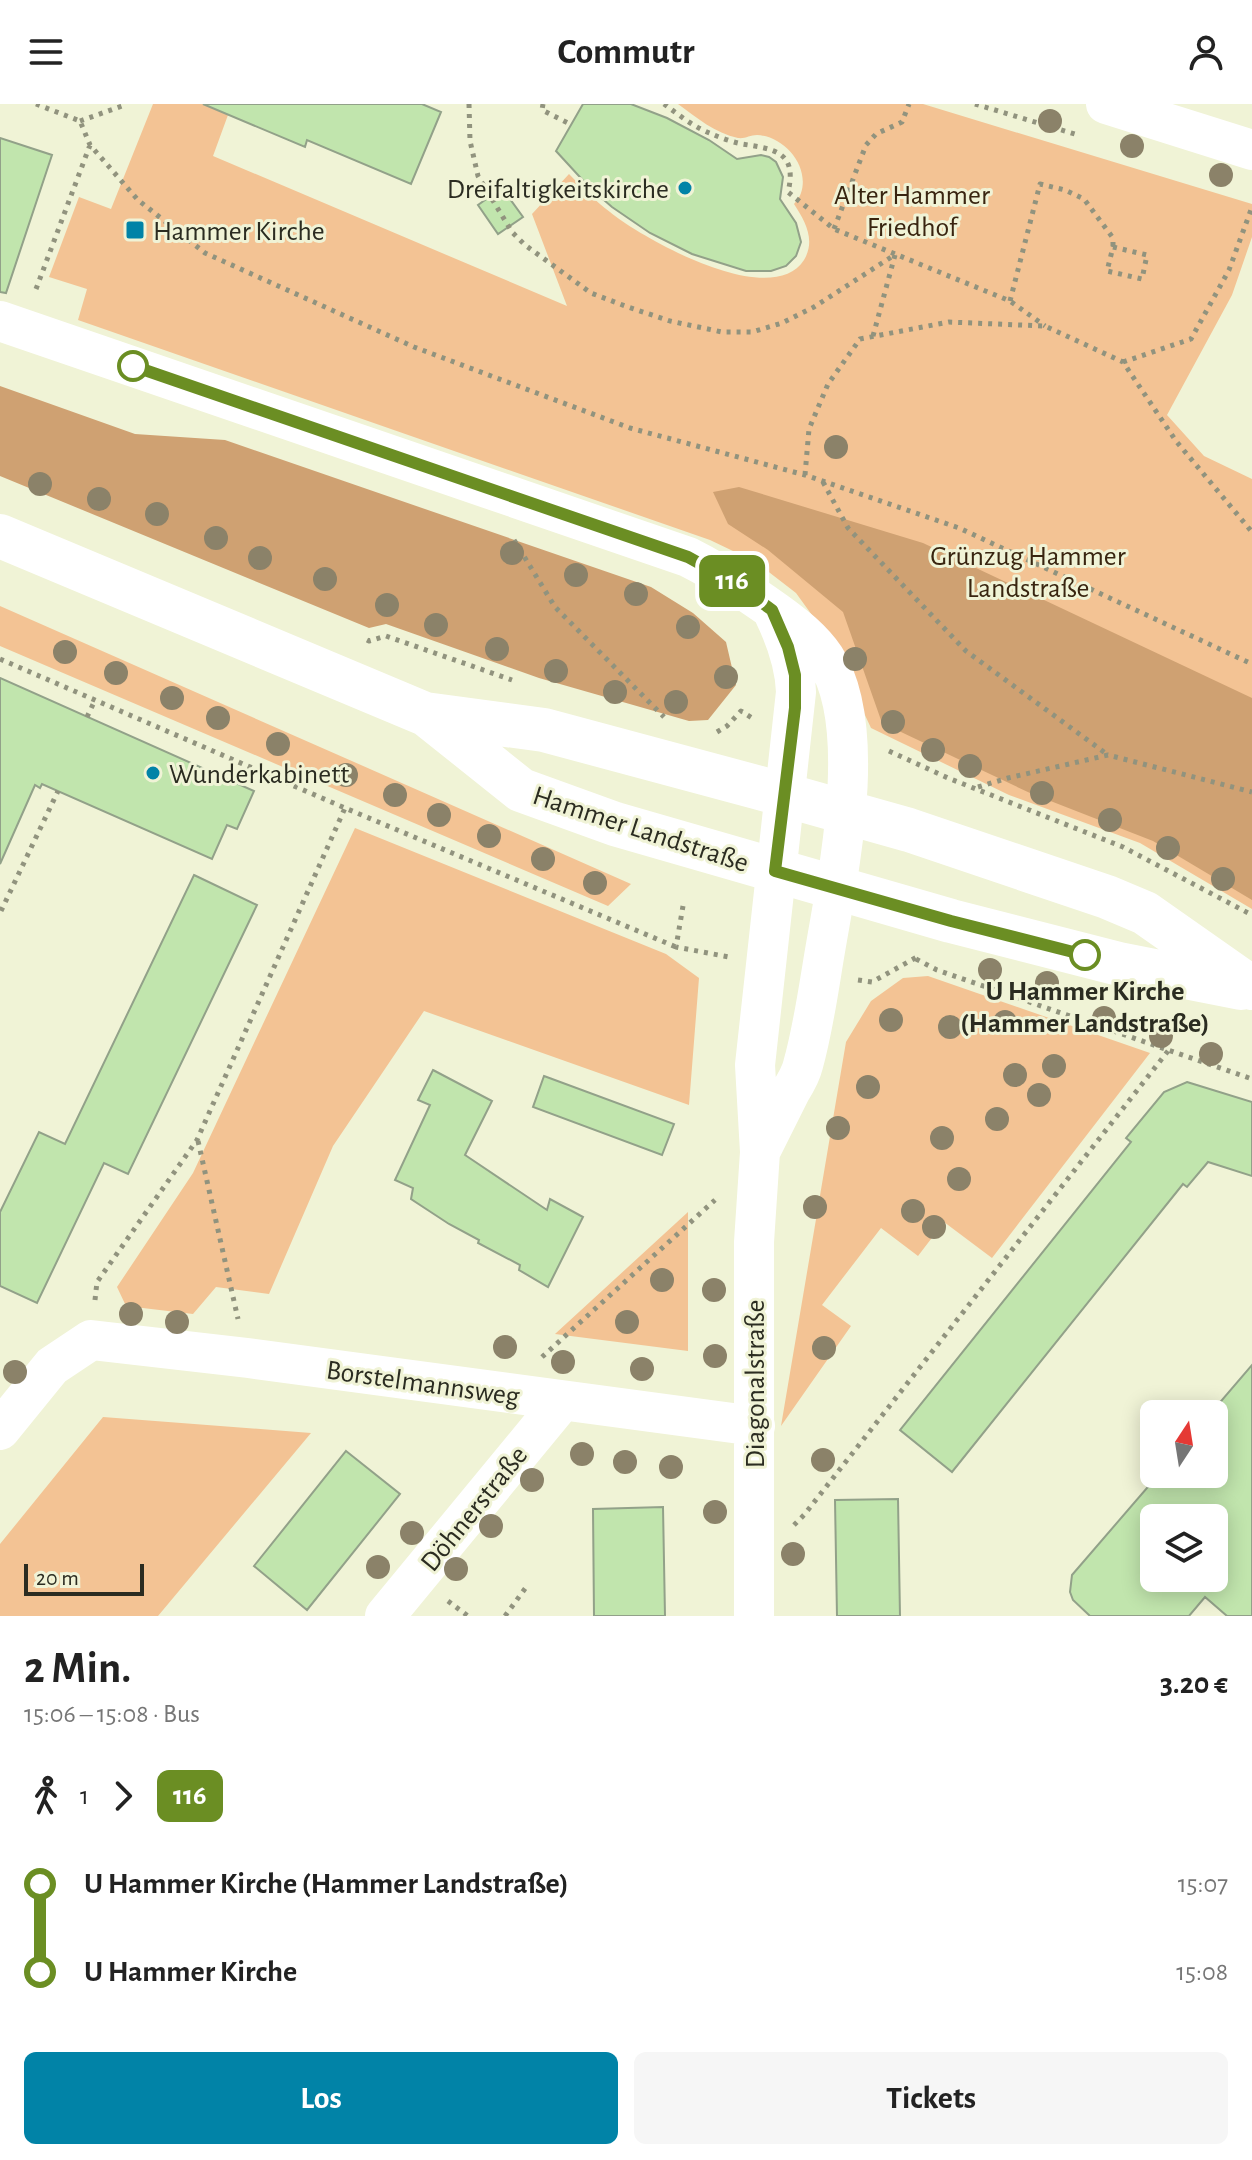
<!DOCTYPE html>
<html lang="de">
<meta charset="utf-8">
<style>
:root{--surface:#fff;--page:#f6f6f6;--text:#222;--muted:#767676;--accent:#0183a7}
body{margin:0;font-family:"Alegreya Sans",sans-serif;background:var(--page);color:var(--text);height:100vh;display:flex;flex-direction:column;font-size:30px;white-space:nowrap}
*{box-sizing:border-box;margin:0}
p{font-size:26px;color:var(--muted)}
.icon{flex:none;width:44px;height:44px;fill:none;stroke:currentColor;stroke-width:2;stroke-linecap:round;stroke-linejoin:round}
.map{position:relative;height:1512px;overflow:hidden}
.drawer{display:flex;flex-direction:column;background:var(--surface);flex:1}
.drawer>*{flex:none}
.badge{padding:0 16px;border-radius:12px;font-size:28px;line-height:52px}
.needle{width:52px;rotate:12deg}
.fabs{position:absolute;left:1140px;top:1296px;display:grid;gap:16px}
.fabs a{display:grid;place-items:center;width:88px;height:88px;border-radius:12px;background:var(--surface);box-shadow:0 4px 20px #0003;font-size:40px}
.scale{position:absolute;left:24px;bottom:20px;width:120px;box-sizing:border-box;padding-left:8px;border:4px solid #2b2c21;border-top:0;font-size:22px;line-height:28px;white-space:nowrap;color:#2b2c21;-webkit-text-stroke:6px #f0f3d6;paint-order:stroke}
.map>.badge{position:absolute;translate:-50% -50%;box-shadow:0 0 0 4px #fff}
.legs{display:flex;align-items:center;gap:12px;height:88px;padding:0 24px;font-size:26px}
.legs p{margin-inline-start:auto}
.overview{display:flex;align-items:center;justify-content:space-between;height:136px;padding:0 24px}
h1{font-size:44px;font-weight:600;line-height:60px}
.cta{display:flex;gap:16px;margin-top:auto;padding:16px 24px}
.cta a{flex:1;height:92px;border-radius:12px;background:var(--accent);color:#fff;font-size:32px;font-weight:600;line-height:92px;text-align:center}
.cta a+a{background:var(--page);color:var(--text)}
ul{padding:0 24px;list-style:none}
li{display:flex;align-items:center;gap:28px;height:88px;font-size:30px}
li i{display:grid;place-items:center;width:12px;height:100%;margin:0 10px;background:currentColor}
li i::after{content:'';width:20px;height:20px;margin:-10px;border:6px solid;border-radius:50%;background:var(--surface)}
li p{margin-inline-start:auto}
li:first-child i{background:linear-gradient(#0000 50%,currentColor 0)}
li:last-child i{background:linear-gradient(currentColor 50%,#0000 0)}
header{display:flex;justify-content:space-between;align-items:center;height:104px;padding:0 24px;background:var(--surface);font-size:36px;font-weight:600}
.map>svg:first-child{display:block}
.green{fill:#f3c394}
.forest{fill:#cfa172}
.building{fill:#c1e5ad;stroke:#92a189;stroke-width:2;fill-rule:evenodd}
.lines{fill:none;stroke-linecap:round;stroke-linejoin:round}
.path{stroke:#91937e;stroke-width:5;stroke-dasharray:4 6;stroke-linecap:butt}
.minor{stroke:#fff;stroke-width:40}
.major{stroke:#fff;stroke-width:44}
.tree{fill:#8b8269}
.line-1-casing{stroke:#fff;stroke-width:18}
.line-1{stroke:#6b8e23;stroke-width:12}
.poi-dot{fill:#0183a7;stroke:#f0f3d6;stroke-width:3}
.stop-1-dot{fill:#fff;stroke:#6b8e23;stroke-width:4}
.labels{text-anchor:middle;stroke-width:6;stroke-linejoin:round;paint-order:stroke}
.poi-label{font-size:28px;fill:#2b2c21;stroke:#f0f3d6;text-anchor:start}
.park-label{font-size:28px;fill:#392510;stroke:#f0f3d6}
.street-label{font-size:28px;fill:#2b2c21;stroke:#f0f3d6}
.stop-label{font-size:28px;font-weight:bold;fill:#2b2c21;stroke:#f0f3d6}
</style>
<header><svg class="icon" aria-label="menu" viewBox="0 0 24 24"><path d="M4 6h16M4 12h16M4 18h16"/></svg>Commutr<svg class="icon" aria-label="person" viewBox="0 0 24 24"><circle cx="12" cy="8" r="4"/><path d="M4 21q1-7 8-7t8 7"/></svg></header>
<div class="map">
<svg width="1252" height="1512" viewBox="0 0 1252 1512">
<rect width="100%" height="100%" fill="#f0f3d6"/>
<path class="green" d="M 153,0 L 232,0 L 213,52 L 567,202 L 532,110 L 569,70 C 582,83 595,97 610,108 C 643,135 771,207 804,156 C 816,136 805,117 794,100 C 797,96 800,93 801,89 C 810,62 784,32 757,31 C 750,31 745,35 738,34 C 715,29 697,14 678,0 L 923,0 L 1252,100 L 1252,133 L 1232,191 L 1167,311 L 1204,352 L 1252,375 L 1252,805 L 1140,739 L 1009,691 L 871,624 L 830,536 L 796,489 L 756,458 L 710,436 L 78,216 L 87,185 L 49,173 L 79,93 L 111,105 Z
M 0,502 L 631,780 L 608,802 L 0,542 Z
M 355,724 L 666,850 L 699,874 L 689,1001 L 424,907 L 333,1042 L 269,1190 L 216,1183 L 193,1210 L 126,1202 L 117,1183 L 193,1069 Z
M 928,872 L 1150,949 L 992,1154 L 944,1118 L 918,1152 L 881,1124 L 822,1201 L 851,1222 L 781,1322 L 846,938 L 871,897 L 903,874 Z
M 688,1108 L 688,1247 L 555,1230 Z
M 103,1313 L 311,1329 L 158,1512 L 0,1512 L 0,1440 Z"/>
<path class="forest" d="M 0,282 L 135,330 L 225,336 L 651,483 L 693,509 L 726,538 L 736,581 L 708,616 L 689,617 L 539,574 L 386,520 L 369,524 L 0,372 Z
M 739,383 L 923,439 L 1252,594 L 1252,796 L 1153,737 L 1030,689 L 882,619 L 843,508 L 768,446 L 728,420 L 713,388 Z"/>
<path class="building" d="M 203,0 L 422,0 L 441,8 L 411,80 L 307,36 L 305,43 Z
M 583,0 L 631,0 L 667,14 L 709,36 L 737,55 L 761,51 L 769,53 L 776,58 L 783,73 L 780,95 L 796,119 L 801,138 L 796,152 L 786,162 L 771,167 L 746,167 L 692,150 L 650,129 L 612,103 L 589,83 L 556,47 Z
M 0,34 L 52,51 L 6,189 L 0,188 Z
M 502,84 L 523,113 L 498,130 L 478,101 Z
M 0,574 L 254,687 L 237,725 L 227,721 L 212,755 L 42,680 L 40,684 L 35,681 L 0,760 Z
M 194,771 L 257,801 L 128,1070 L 104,1059 L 37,1199 L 0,1182 L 0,1108 L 39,1028 L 65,1040 Z
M 433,966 L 492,997 L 465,1051 L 547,1106 L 550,1095 L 583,1113 L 548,1183 L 519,1166 L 520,1161 L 478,1139 L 479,1136 L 449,1120 L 411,1095 L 413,1084 L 395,1076 L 430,1001 L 418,996 Z
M 544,972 L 674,1020 L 662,1051 L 533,1003 Z
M 1187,978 L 1252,998 L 1252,1072 L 1208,1058 L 1187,1083 L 1183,1080 L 952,1368 L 900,1326 L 1131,1038 L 1126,1034 L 1164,988 Z
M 1252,1261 L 1252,1512 L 1227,1512 L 1205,1493 L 1189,1512 L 1090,1512 L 1073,1496 L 1070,1488 L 1072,1471 L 1159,1370 L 1214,1370 L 1214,1310 L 1210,1310 ZM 1154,1414 L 1214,1414 L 1214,1474 L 1154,1474 Z
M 346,1347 L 400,1390 L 307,1506 L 254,1462 Z
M 898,1395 L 900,1512 L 837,1512 L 835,1396 Z
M 663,1403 L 665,1512 L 594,1512 L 593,1405 Z"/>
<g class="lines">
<path class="path" d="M 36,0 L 80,17 L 90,41 L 138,96 L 205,149 L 414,243 L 630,324 L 805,371 L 959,424 L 1252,560
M 469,0 L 470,37 L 478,72 L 512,128 L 525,141 L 591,189 L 625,202 L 670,217 L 722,228 L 752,228 L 782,219 L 814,203 L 896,150
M 543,0 L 542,6 L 572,21
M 664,0 C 679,11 695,24 712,30 C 721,34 732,38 742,40 C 773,45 798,47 788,88 L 834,125 L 1010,197 L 1045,222
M 975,0 L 1078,31
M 80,17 L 122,2 L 123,0
M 834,125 L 866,41 L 876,30 L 902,18 L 909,0
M 1113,143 L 1147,151 L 1142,175 L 1107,167 Z
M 36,185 L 90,41
M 1010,197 L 1040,80 L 1065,86 L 1084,95 L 1113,134 L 1113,143
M 873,232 L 895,151
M 1123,258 L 1191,235 L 1229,166 L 1252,103
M 805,371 L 809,325 L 828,280 L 860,235 L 949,218 L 1045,222 L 1123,258 L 1176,337 L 1252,428
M 823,378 L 848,424 L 966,547 L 1108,651
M 514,436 L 555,503 L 664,613
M 367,536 L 369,537 L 386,532 L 512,576
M 0,555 L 345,704 L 676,843
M 87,613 L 95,596
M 717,628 L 727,622 L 741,607 L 752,614
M 889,647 L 948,674 L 1123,743 L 1252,811
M 978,683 L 1008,674 L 1108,651 L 1252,688
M 683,802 L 676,843 L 729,853
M 1,807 L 58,687
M 916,855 L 937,866 L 1252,975
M 858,876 L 872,878 L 917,853
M 198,1037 L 238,1215
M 95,1196 L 97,1178 L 197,1036 L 345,704
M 542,1253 L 715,1096
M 794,1421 L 804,1411 L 1168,947
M 448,1497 L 468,1512
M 505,1512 L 527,1482"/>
<path class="minor" d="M 1106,0 L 1252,46
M 0,217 L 688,453 C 720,469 748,488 776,508 C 794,521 812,535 825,554 C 869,621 839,765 826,841 C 819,881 814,922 803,961 C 801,970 795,980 790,988 C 780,1008 770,1028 760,1048
M 0,1326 L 52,1262 L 91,1236 L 248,1254 L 755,1322
M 385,1512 L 562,1297
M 754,1512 L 754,1138 L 760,1048 L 755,961 L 796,588 C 795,560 786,535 774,510"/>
<path class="major" d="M 0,432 L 425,610 L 544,626 L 756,683 L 909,726 L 1107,793 L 1145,809 L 1252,884
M 427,611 L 521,686 L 615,720 L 951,817 L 1119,860 L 1241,884"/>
</g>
<g class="tree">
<circle cx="1050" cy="17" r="12"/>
<circle cx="1132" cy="42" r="12"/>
<circle cx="1221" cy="71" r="12"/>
<circle cx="836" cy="343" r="12"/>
<circle cx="40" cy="380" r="12"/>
<circle cx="99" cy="395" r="12"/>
<circle cx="157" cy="410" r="12"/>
<circle cx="216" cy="434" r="12"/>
<circle cx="512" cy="449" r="12"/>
<circle cx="260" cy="454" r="12"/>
<circle cx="576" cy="471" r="12"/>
<circle cx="325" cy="475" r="12"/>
<circle cx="636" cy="490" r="12"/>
<circle cx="387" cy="501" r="12"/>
<circle cx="436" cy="521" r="12"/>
<circle cx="688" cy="523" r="12"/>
<circle cx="497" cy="545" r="12"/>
<circle cx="65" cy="548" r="12"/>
<circle cx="855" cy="555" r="12"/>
<circle cx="556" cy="567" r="12"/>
<circle cx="116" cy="569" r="12"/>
<circle cx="726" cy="573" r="12"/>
<circle cx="615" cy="588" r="12"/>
<circle cx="172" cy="594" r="12"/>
<circle cx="676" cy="598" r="12"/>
<circle cx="218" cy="614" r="12"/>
<circle cx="893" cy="618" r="12"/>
<circle cx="278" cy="640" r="12"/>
<circle cx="933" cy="646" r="12"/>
<circle cx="970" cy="662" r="12"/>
<circle cx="346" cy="671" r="12"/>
<circle cx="1042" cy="689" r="12"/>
<circle cx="395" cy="691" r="12"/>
<circle cx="439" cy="711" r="12"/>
<circle cx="1110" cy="716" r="12"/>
<circle cx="489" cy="732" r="12"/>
<circle cx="1168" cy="744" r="12"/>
<circle cx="543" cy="755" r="12"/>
<circle cx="1223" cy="775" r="12"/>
<circle cx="595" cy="779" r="12"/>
<circle cx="990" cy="866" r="12"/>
<circle cx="1047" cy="879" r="12"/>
<circle cx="1104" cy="914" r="12"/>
<circle cx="891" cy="916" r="12"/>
<circle cx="1005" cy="918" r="12"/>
<circle cx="950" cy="923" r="12"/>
<circle cx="1161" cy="932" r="12"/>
<circle cx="1211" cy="950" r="12"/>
<circle cx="1054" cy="962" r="12"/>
<circle cx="1015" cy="971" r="12"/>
<circle cx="868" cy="983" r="12"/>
<circle cx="1039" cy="991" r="12"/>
<circle cx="997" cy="1015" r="12"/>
<circle cx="838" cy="1024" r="12"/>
<circle cx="942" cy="1034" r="12"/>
<circle cx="959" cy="1075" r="12"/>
<circle cx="815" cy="1103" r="12"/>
<circle cx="913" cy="1107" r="12"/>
<circle cx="934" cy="1123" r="12"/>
<circle cx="662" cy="1176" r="12"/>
<circle cx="714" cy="1186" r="12"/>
<circle cx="131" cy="1210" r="12"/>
<circle cx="177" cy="1218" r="12"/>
<circle cx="627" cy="1218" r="12"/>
<circle cx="505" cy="1243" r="12"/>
<circle cx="824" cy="1244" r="12"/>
<circle cx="715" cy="1252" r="12"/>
<circle cx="563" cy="1258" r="12"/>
<circle cx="642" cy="1265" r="12"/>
<circle cx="15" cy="1268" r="12"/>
<circle cx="582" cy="1350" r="12"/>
<circle cx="823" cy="1356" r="12"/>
<circle cx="625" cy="1358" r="12"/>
<circle cx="671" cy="1363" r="12"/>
<circle cx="532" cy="1376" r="12"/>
<circle cx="715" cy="1408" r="12"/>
<circle cx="491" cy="1422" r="12"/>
<circle cx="412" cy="1429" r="12"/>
<circle cx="793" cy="1450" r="12"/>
<circle cx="378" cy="1463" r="12"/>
<circle cx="456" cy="1465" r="12"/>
</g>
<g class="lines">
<g class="line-1-casing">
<path id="line-1" d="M 133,262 L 688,453 L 735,479 L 772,506 L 788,543 L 795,571 L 795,604 L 775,767 L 951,817 L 1085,851"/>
</g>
<use href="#line-1" class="line-1"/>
</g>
<g class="poi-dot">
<circle cx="685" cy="84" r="8"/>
<rect x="125" y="116" width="20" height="20" rx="4"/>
<circle cx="153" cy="669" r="8"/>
</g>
<g class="stop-1-dot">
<circle cx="133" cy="262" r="14"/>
<circle cx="1085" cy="851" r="14"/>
</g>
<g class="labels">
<g class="poi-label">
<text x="669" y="94" text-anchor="end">Dreifaltigkeitskirche</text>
<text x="153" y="136">Hammer Kirche</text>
<text x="169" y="679">Wunderkabinett</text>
</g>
<g class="park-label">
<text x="912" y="100">Alter Hammer<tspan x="912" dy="32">Friedhof</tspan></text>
<text x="1028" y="461">Grünzug Hammer<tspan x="1028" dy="32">Landstraße</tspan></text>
</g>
<g class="street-label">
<text transform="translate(641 724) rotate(18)" y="10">Hammer Landstraße</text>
<text transform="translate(423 1278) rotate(8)" y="10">Borstelmannsweg</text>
<text transform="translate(754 1280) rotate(-90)" y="10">Diagonalstraße</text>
<text transform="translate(473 1404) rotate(-51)" y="10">Döhnerstraße</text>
</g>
<g class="stop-label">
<text x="1085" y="896">U Hammer Kirche<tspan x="1085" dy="32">(Hammer Landstraße)</tspan></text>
</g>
</g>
</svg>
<div class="fabs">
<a><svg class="needle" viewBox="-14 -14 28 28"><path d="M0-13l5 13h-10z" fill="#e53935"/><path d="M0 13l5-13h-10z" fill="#767676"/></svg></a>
<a><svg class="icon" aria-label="layers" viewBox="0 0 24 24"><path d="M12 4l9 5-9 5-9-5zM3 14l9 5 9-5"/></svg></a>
</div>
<div class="scale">20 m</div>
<b class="badge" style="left:732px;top:477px;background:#6b8e23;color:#fff">116</b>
</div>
<section class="drawer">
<div class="overview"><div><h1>2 Min.</h1><p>15:06 – 15:08 · Bus</p></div><b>3.20 €</b></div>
<div class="legs"><svg class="icon" aria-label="walk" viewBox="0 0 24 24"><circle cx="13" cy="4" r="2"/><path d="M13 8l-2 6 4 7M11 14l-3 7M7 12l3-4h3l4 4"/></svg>1<svg class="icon" aria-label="forward" viewBox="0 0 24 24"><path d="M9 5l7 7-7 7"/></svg><b class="badge" style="background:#6b8e23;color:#fff">116</b></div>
<ul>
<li><i style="color:#6b8e23"></i><b>U Hammer Kirche (Hammer Landstraße)</b><p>15:07</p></li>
<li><i style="color:#6b8e23"></i><b>U Hammer Kirche</b><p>15:08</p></li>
</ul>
<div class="cta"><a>Los</a><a>Tickets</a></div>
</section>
